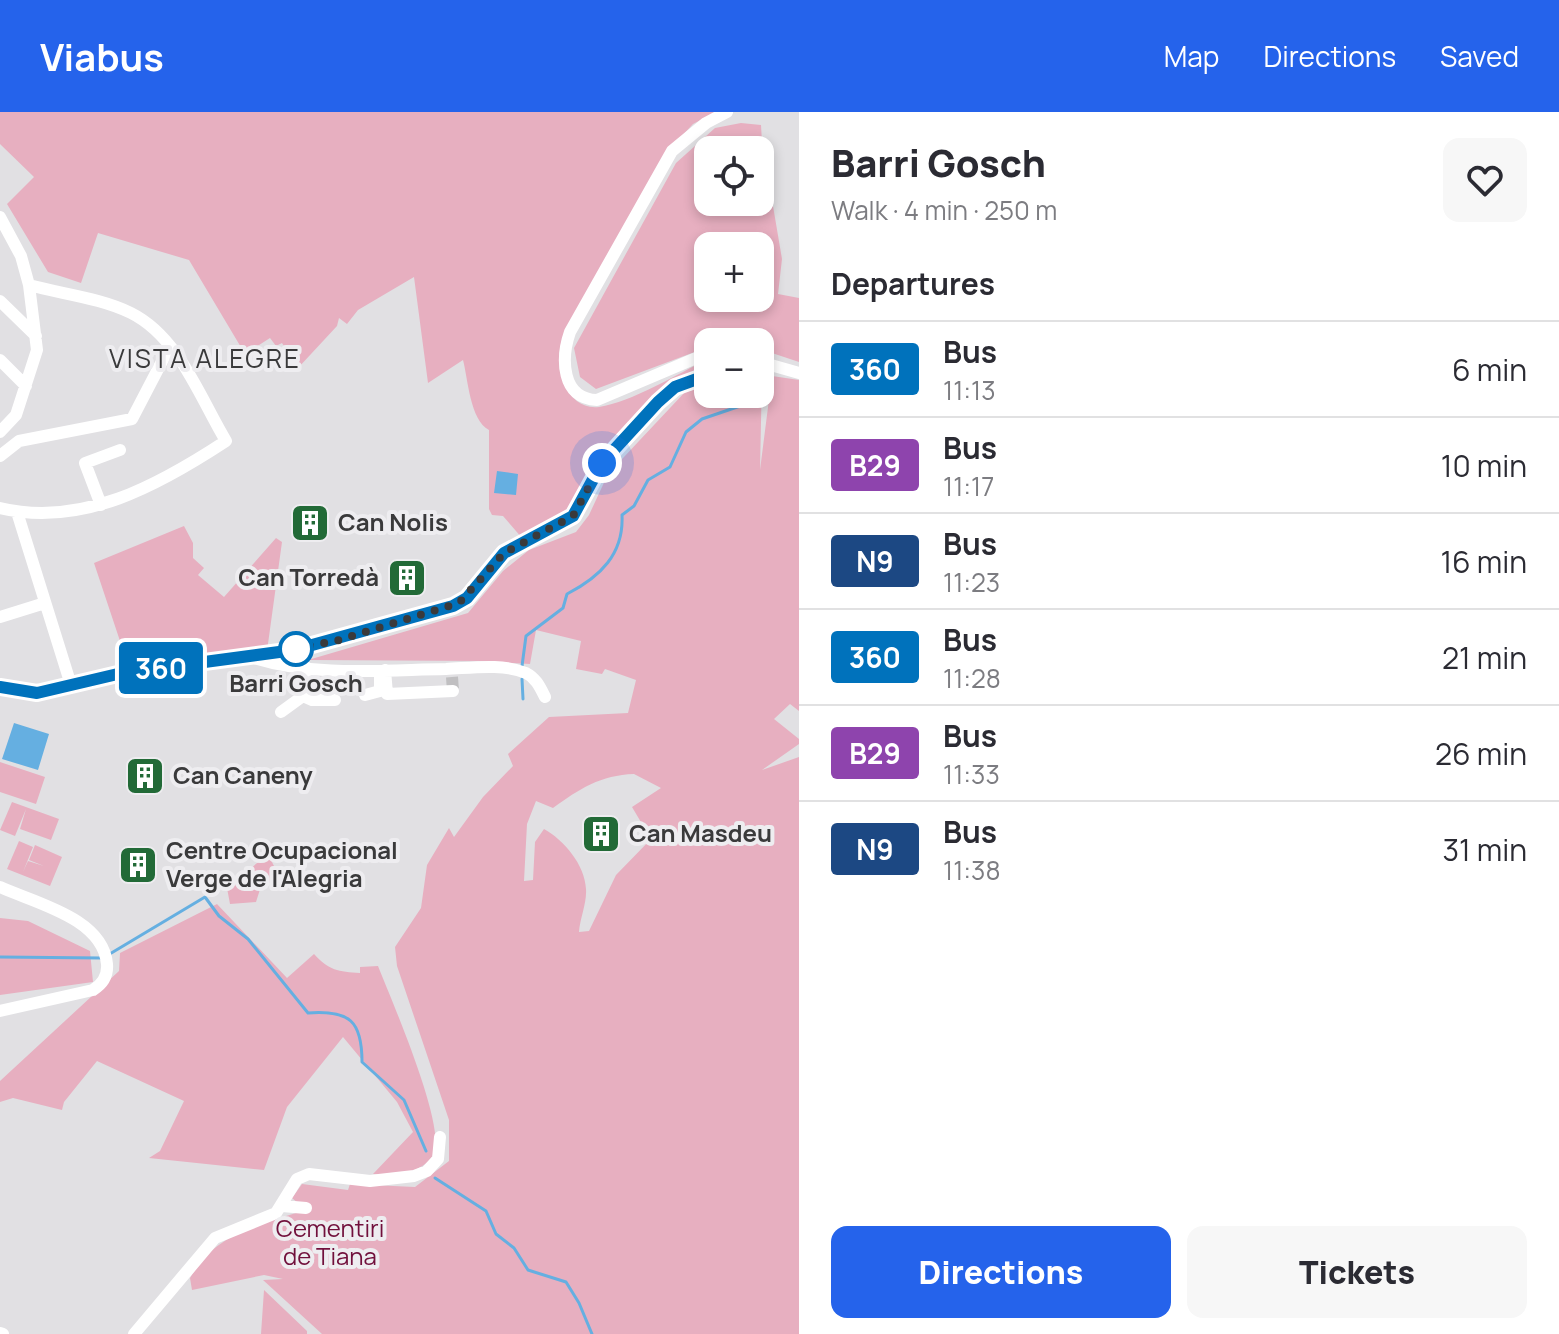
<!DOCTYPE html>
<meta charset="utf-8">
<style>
:root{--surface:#fff;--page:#f7f7f7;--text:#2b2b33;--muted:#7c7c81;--line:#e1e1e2;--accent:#2563eb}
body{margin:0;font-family:Manrope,sans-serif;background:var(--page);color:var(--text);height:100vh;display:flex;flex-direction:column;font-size:30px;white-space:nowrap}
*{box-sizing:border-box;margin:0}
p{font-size:26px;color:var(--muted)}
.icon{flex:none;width:44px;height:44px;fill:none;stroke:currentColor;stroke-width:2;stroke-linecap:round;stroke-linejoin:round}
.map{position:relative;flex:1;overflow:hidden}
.sheet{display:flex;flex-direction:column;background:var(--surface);width:760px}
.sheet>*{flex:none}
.badge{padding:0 16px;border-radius:6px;font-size:28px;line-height:52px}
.tools{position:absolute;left:694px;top:24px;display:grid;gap:16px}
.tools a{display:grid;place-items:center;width:80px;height:80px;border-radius:16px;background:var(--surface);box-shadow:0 4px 12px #0003;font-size:40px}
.you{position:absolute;width:40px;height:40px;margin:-20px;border:6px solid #fff;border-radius:50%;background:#1a73e8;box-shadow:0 0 0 12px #1a73e833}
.map>.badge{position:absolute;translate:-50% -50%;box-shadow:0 0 0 4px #fff}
h2{padding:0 32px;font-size:30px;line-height:72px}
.round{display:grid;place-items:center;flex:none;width:84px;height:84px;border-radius:16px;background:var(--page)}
.overview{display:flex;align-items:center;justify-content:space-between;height:136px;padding:0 32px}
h1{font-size:38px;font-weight:800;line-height:60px}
.primary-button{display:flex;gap:16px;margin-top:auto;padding:16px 32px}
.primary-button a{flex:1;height:92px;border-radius:16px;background:var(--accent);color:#fff;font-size:32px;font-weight:800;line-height:92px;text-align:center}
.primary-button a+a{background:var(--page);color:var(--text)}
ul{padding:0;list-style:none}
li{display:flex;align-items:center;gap:24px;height:96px;padding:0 32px;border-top:2px solid var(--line)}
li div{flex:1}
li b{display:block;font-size:30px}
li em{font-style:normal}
li .badge{min-width:88px;font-weight:700;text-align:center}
header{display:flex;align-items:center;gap:48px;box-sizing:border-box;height:112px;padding:0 40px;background:var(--accent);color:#fff}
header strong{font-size:38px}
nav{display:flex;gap:44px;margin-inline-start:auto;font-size:28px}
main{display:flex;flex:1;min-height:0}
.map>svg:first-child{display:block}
.green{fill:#e7afc0;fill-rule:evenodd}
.water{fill:#65afe1}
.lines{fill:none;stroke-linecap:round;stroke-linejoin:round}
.stream{stroke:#65afe1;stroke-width:3}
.minor-tunnel{stroke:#c0bfc1;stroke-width:12;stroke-dasharray:12 6;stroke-linecap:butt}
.minor{stroke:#fff;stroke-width:12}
.line-casing{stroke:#fff;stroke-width:18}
.line{stroke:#0072bc;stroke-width:12}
.walk{stroke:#3a3a3b;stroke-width:8;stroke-dasharray:0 14.4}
.stop-dot{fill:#fff;stroke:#0072bc;stroke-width:4}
.labels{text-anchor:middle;stroke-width:8;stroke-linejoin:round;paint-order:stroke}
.poi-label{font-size:24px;font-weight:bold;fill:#3a3a3b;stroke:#eeedf0;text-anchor:start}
.stop-label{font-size:24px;font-weight:bold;fill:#3a3a3b;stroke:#eeedf0}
.park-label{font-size:24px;fill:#71103c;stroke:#eeedf0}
.neighbourhood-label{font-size:26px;letter-spacing:2px;fill:#3a3a3b;stroke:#eeedf0}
</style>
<header>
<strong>Viabus</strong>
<nav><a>Map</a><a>Directions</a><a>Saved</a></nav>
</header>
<main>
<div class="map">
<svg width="799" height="1222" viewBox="0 0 799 1222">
<rect width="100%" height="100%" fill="#e1e0e3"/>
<path class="green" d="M 0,0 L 716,0 L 693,12 L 681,25 L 563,224 C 558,241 557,257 565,273 C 571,287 583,297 599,295 C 632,290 677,262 708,247 L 708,260 L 653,290 L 575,397 L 522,426 L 503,404 L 492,403 L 489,397 L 489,318 C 470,308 468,267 463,248 L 428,271 L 414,165 L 358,198 L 347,212 L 339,206 L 337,214 L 298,256 L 282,231 L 276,234 L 270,226 L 245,242 L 189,148 L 98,121 L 81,171 L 48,160 L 7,92 L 34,65 L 0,32 Z
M 741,11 L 761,13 L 766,99 L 773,94 L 782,147 L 778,182 L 799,186 L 799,250 L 766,239 L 753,218 L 722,230 L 708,230 L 708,235 L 596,277 L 580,265 L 574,236 L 676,51 L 715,16 ZM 708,38 L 760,38 L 760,90 L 708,90 ZM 708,134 L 760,134 L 760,186 L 708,186 Z
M 760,262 L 762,262 L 760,358 L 772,264 L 799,268 L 799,599 L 790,592 L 774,607 L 799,627 L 799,632 L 762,658 L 799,645 L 799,1222 L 322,1222 L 263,1168 L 283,1167 L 264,1163 L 192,1178 L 190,1166 C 214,1122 260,1112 306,1098 L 292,1086 L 302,1072 L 348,1078 L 350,1072 L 415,1075 L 449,1049 L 449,1008 L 397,854 L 395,835 L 421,796 L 427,753 L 449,716 L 454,725 L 483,685 L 513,654 L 508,642 L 549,605 L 628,601 L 636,568 L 605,557 L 602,562 L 576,557 L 581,529 L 536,518 L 530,552 L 482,549 L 308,548 L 468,501 L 503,459 L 529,438 L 576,420 L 589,403 L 608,362 L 685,280 L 708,274 L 708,282 L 760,282 ZM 634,662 L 661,676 L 632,695 L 651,727 L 616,763 L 589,819 L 579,820 C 580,806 587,791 586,777 C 585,753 564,728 544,717 L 535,730 L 533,768 L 524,769 L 527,712 L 536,689 L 553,696 C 579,677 601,663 634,662 Z
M 184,414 L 193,431 L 193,446 L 204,456 L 198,463 L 224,485 L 276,426 L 282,430 L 267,539 L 129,556 L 94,451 Z
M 0,650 L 45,665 L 36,692 L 0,680 Z
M 12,690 L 59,707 L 51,728 L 20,717 L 26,697 L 15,724 L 0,718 Z
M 19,729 L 33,735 L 23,760 L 28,749 L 44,754 L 29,748 L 35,733 L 62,745 L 50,774 L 7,757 Z
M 268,742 L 274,754 L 286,760 L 276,770 L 262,771 L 256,790 L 230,792 L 227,776 Z
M 217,792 L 287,866 L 314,842 C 328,858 339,860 360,861 L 360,855 L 378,854 C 391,887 446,1013 434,1041 C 425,1062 392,1064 373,1062 L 413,1020 L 397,990 L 343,925 L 287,995 L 264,1058 L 149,1046 L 160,1039 L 184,989 L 97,949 L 64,990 L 62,998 L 13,986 L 0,990 L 0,969 L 119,859 L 120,841 Z
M 0,806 L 28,809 L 90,839 L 93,870 L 0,883 Z
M 264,1178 L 307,1219 L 307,1222 L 261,1222 Z"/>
<path class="water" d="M 497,359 L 518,362 L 516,383 L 494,381 Z
M 14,611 L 49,622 L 38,658 L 2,647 Z"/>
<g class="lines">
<path class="stream" d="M 522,554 L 526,524 L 563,496 L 567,482 C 600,465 624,442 622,403 L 634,394 L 648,368 L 670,355 L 686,320 L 702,307 L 746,292 L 751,282
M 522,567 L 523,587
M 108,843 L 205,785 L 219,804 L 248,827 L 308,901 C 350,898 362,909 362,950 L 404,988 L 426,1039
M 0,845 L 101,846
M 435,1066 L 486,1099 L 496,1122 L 514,1136 L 528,1158 L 566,1170 L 579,1191 L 592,1222"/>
<path class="minor-tunnel" d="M 452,565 L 453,579"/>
<path class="minor" d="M 0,105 L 21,144 L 29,173 L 37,238 L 16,303 L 0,320
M 0,189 L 36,224
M 708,241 L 597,288 C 561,287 561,246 570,220 L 672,39 L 706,11 L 727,0
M 0,248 L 26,274
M 760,250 L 799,261
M 0,344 L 19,329 L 132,307 L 170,234
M 101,393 L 85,351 L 120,338
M 0,396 C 82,416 159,373 226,329 C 200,286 179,225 131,201 C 101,186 62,182 29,173
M 17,400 L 71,573
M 0,505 L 45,491
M 254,546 C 314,565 384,558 446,557 C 471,556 502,551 526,561 C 536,566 540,575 545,585
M 306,555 L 303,584 L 312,588 L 335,588
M 385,558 L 387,582 L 453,579
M 0,575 L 37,581 L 122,561 L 294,538 L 453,494 L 467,486 L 504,441 L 573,404 L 602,351 L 658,290 L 675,275 L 708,263
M 365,583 L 380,579 L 380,565
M 281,600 L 303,584
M 0,775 C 35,791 103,806 107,852 C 108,864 103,872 93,878 L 0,899
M 282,1094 L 306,1096
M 0,1221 L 3,1222
M 134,1222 L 215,1126 L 276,1101 L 297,1067 L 309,1062 L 370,1069 L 414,1064 L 427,1059 L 438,1047 L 440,1025"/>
</g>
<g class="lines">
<g class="line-casing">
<path id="line" d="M 0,575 L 37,581 L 122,561 L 294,538 L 453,494 L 467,486 L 504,441 L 573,404 L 602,351 L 658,290 L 675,275 L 708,263"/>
</g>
<use href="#line" class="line"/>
<path class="walk" d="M 296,537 L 339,528 L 459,491 L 504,441 L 573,404 L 602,351"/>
</g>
<defs>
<g id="building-square" transform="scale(2)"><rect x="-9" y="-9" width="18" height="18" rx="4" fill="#226a37" stroke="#eeedf0"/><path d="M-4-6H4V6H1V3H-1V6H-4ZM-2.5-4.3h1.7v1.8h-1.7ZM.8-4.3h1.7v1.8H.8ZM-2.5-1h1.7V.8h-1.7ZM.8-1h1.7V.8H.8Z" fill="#fff"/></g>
</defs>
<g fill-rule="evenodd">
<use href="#building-square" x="310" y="411"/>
<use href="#building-square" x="407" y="466"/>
<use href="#building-square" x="145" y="664"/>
<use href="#building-square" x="601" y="722"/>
<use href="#building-square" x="138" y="753"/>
</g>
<circle class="stop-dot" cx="296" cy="537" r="16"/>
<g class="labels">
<g class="poi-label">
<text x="338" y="419">Can Nolis</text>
<text x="379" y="474" text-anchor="end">Can Torredà</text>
<text x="173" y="672">Can Caneny</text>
<text x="629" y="730">Can Masdeu</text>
<text x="166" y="747">Centre Ocupacional<tspan x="166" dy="28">Verge de l'Alegria</tspan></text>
</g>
<g class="stop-label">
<text x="296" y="580">Barri Gosch</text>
</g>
<g class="park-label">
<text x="330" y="1125">Cementiri<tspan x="330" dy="28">de Tiana</tspan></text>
</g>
<g class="neighbourhood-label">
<text x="205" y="256">VISTA ALEGRE</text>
</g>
</g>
</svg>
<div class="tools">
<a><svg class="icon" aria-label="locate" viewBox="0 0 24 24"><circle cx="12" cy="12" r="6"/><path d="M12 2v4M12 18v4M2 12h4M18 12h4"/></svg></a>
<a>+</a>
<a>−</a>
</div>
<div class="you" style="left:602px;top:351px"></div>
<b class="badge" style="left:161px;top:556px;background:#0072bc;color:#fff">360</b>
</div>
<section class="sheet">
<div class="overview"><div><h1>Barri Gosch</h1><p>Walk · 4 min · 250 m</p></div><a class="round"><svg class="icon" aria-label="heart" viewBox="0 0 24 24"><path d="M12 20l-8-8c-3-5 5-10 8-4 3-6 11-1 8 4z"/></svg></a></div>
<h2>Departures</h2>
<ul>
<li><span class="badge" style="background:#0072bc;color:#fff">360</span><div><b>Bus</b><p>11:13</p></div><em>6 min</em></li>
<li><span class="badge" style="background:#8e44ad;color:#fff">B29</span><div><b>Bus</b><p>11:17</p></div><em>10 min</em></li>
<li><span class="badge" style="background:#1c4883;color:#fff">N9</span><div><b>Bus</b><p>11:23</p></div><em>16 min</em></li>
<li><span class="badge" style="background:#0072bc;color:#fff">360</span><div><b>Bus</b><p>11:28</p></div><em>21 min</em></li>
<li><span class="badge" style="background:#8e44ad;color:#fff">B29</span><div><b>Bus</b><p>11:33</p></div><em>26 min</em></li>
<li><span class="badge" style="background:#1c4883;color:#fff">N9</span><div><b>Bus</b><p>11:38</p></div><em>31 min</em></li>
</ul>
<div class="primary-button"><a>Directions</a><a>Tickets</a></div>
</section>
</main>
